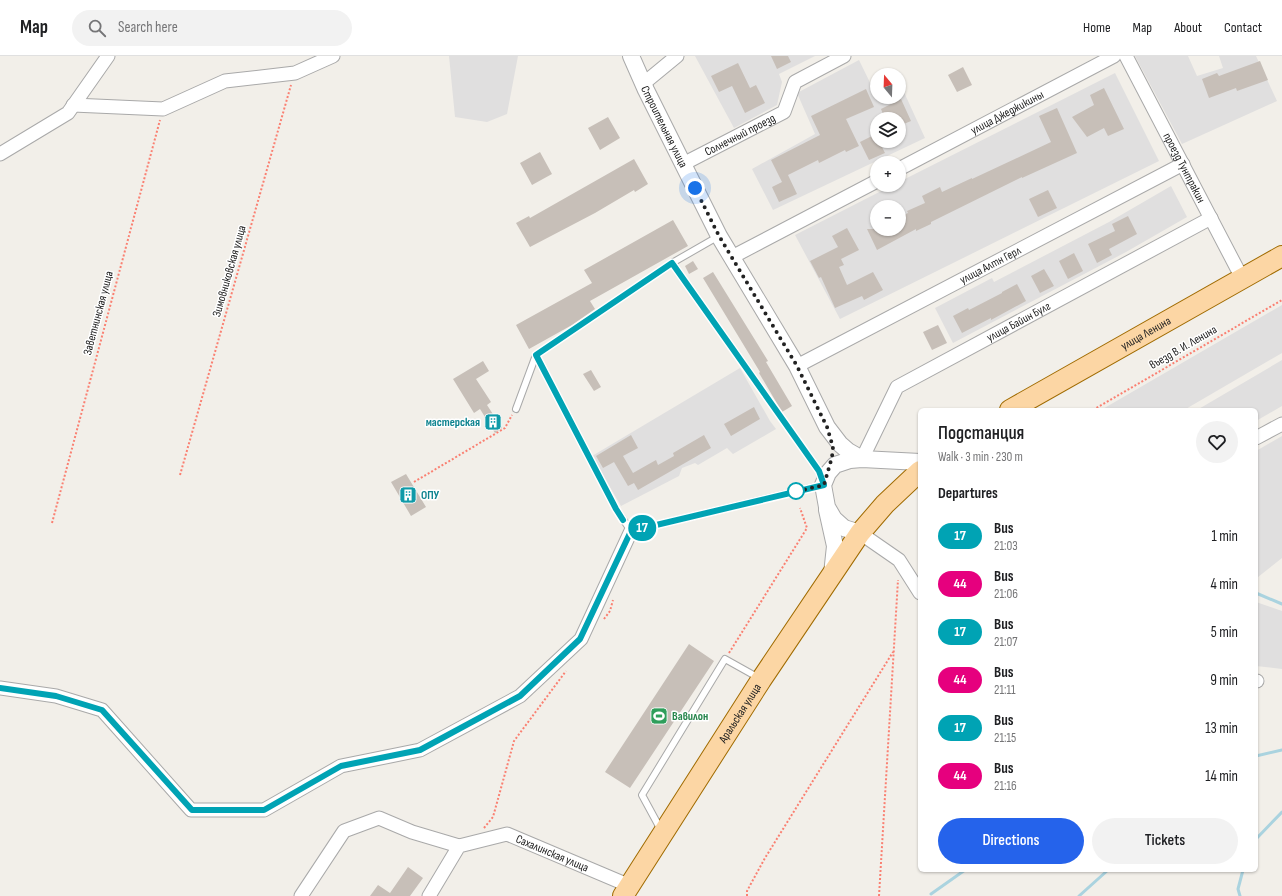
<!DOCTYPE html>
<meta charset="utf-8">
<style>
:root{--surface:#fff;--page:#f2f2f2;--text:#202124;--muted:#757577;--line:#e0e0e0;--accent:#2563eb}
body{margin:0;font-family:"Sofia Sans Condensed",sans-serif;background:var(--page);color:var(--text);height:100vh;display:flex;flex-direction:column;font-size:15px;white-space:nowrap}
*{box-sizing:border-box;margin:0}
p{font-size:13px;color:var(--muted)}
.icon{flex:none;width:22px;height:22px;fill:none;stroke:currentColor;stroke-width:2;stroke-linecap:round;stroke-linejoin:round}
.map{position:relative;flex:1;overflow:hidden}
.drawer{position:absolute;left:918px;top:352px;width:340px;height:464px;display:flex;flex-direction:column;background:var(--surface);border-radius:6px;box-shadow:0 1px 3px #0004}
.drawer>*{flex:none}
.badge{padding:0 8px;border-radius:13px;font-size:14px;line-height:26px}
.needle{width:26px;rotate:341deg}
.fabs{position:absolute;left:870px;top:12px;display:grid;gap:8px}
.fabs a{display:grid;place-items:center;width:36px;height:36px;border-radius:50%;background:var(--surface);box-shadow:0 1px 3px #0004;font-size:20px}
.you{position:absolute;width:20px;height:20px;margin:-10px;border:3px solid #fff;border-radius:50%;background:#1a73e8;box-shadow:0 0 0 6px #1a73e833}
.map>.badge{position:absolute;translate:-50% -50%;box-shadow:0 0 0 2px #fff}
h2{padding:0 20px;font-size:15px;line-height:36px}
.round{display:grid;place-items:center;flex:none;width:42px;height:42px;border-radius:21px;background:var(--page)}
.summary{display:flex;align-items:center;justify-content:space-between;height:68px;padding:0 20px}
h1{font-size:19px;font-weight:600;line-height:30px}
.primary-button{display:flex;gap:8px;margin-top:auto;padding:8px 20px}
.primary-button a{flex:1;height:46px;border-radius:24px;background:var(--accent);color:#fff;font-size:16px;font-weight:600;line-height:46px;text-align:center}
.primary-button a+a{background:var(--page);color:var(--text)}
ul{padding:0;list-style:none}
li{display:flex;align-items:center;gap:12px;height:48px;padding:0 20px}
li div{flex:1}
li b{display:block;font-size:15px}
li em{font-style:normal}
li .badge{min-width:44px;font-weight:700;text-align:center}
header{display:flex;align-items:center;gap:24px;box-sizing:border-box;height:56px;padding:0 20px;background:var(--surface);border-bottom:1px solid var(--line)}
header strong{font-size:19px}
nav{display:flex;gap:22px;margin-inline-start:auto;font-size:14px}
.search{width:280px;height:36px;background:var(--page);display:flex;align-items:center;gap:10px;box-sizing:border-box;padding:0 14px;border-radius:22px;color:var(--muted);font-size:15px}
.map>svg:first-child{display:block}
.residential{fill:#e0dfdf;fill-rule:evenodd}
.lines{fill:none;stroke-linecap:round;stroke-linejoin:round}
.stream{stroke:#aad3df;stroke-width:3}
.building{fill:#c7bfb8}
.service-casing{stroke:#a9a9a9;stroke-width:8}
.minor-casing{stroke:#a9a9a9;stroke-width:15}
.tertiary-casing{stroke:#a9a9a9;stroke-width:18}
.primary-casing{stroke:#a06b00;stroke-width:22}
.path{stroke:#fa8072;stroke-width:2;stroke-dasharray:2 2;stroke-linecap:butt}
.service{stroke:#fff;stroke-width:6}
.minor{stroke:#fff;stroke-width:13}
.tertiary{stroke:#fff;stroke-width:16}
.primary{stroke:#fcd6a4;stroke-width:20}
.line-casing{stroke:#fff;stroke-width:9}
.line{stroke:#00a3b4;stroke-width:6}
.walk{stroke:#222;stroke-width:4;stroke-dasharray:0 7.2}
.stop-dot{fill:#fff;stroke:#00a3b4;stroke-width:2}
.labels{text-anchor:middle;stroke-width:3;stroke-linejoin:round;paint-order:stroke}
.street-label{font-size:12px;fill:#222;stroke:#fff}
.culture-label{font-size:12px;font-weight:bold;fill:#0d838f;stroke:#fff;text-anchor:end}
.leisure-label{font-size:12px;font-weight:bold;fill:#27864d;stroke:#fff;text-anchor:start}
</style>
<header>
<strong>Map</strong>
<div class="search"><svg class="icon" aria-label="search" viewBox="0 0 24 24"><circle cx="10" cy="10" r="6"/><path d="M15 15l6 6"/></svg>Search here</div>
<nav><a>Home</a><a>Map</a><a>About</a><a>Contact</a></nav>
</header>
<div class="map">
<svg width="1282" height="840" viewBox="0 0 1282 840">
<rect width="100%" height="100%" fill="#f2efe9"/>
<path class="residential" d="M 449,0 L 518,0 L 507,58 L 487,66 L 455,61 Z
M 695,0 L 815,0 L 779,18 L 782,26 L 777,49 L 734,72 Z
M 1135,0 L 1188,0 L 1197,20 L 1223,12 L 1219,0 L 1256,0 L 1277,45 L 1182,88 Z
M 859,4 L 880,47 L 891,41 L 899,41 L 899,36 L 903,34 L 925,82 L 773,154 L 752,113 L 815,78 L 797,37 ZM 877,63 L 899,63 L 899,85 L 877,85 Z
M 1115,17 L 1159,105 L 840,263 L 795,179 L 893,129 L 899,129 L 899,126 ZM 877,151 L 899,151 L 899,173 L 877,173 Z
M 1171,130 L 1187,161 L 1126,196 L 953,287 L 935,252 L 992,222 L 994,226 L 1109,166 Z
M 1282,249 L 1282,297 L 1184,354 L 1101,354 Z
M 1282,304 L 1282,350 L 1256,365 L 1256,354 L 1197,354 Z
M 740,312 L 770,365 L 776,373 L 733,398 L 727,392 L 698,409 L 695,407 L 682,412 L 679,420 L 621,450 L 592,400 Z
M 1282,380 L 1282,502 L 1258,521 L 1256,520 L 1256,395 Z
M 1256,546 L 1282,555 L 1282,613 L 1256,610 Z"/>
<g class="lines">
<path class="stream" d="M 1256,537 L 1282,548
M 1256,700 L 1282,694
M 1256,783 L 1282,756
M 931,838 L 965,814
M 1079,840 L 1108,814
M 1240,840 L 1238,833 L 1243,814"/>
</g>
<path class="building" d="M 771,0 L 788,0 L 791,6 L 777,13 Z
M 1260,5 L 1268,24 L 1237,35 L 1236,32 L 1209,42 L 1202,23 L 1217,17 L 1219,20 Z
M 738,7 L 750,32 L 756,29 L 765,47 L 745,57 L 732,30 L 719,36 L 711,20 Z
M 963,11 L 972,29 L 957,36 L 948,19 Z
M 1104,32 L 1124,73 L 1108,80 L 1104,72 L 1087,81 L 1072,61 L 1094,49 L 1090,39 Z
M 866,33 L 874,51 L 846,63 L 859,90 L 846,96 L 845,94 L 819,107 L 818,104 L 788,119 L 797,138 L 779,146 L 772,131 L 782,126 L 771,104 L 820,79 L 811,60 Z
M 901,43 L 911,65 L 899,70 L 899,63 L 885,63 L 881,53 Z
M 1057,52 L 1077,97 L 1022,122 L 1022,121 L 931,166 L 931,168 L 916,175 L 916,173 L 877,194 L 867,173 L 899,173 L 899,161 L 908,157 L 907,155 L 925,147 L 922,140 L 940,131 L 942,136 L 972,122 L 972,123 L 1051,86 L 1039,60 Z
M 608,61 L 620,82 L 600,94 L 588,72 Z
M 876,78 L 877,85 L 879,85 L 885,97 L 869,104 L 860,86 Z
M 540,96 L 552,118 L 532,129 L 520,107 Z
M 634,103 L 648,128 L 635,136 L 634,134 L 595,157 L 530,191 L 516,167 L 529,160 L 530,162 Z
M 1048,134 L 1057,152 L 1038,161 L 1029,143 Z
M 1128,160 L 1137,178 L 1109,193 L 1112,199 L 1097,207 L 1088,188 L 1115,175 L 1112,168 Z
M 673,164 L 688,190 L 590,245 L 595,253 L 572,269 L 529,293 L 516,269 L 592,227 L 584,214 Z
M 847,172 L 859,194 L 841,203 L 844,209 L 839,211 L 847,229 L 873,216 L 883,234 L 864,244 L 862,240 L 835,252 L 821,221 L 819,222 L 810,205 L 838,191 L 832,180 Z
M 1074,197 L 1083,215 L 1068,223 L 1059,205 Z
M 693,205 L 698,213 L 689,218 L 685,210 Z
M 1044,213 L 1054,230 L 1040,237 L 1031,220 Z
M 713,216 L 768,305 L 766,306 L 792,350 L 782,356 L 759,317 L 760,316 L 703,222 Z
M 1017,228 L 1026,245 L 991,264 L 991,262 L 962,277 L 953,260 L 968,252 L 969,254 L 1002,237 L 1002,236 Z
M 938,269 L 947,287 L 932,294 L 923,276 Z
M 483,305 L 489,315 L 476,323 L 491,346 L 487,349 L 502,372 L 495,377 L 480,353 L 474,357 L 453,323 Z
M 591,314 L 601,331 L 594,335 L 583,318 Z
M 754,351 L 760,363 L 731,380 L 724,368 Z
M 631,379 L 638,392 L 623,400 L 633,417 L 656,404 L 658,409 L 674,400 L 673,397 L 704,379 L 711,392 L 638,434 L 634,427 L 628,430 L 614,406 L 603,412 L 596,400 Z
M 406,418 L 426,451 L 411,460 L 391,426 Z
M 689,588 L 714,605 L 630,732 L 605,716 Z
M 408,811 L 423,822 L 410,840 L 370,840 L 378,829 L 390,837 Z"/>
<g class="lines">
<g class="service-casing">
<path id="service" d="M 536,299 L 616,453 L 631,475 L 823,429 L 819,415 L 672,207
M 516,353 L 536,299 L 672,207 L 719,180
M 661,774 L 642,739 L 725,603 L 759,622"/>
</g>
<g class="minor-casing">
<g id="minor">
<path id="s1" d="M 1126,0 L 1242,222"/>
<path d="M 643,28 L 677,0"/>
<path d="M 73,49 L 163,53 L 225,25 L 295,17 L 333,0"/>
<path d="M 0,98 L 68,57 L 108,0"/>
<path id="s2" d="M 683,108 L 784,56 L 795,26 L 844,0"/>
<path id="s3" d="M 899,113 L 1114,0"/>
<path d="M 732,201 L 877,125"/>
<path id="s4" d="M 797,310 L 1183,108"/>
<path d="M 1256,382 L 1282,368"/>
<path id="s5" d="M 862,403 L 897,331 L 1211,162"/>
<path d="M 860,477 L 899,504 L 920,537"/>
<path d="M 1256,625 L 1257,625"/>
<path d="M 0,632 L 56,640 L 102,654 L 191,754 L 264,754 L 341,710 L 420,694 L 520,640 L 581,583 L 631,475"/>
<path d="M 301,840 L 344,775 L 379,762 L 412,776 L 459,790"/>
<path id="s6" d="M 429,840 L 459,790 L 507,778 L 630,830"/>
</g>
</g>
<g class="tertiary-casing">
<g id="tertiary">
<path id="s7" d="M 631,0 L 646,34 L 719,180 L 797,310 L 827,371 L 840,388 L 848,395 L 862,403"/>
<path d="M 827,454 L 835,490 L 832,518"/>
<path d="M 860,477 L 844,472 L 834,463 L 827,451 L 823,429 L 828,417 L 835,409 L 850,404 L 862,403 L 920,406"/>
</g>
</g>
<g class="primary-casing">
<g id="primary">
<path id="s8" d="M 1010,354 L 1282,200"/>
<path id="s9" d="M 623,840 L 761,624 L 860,477 L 885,448 L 920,415"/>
</g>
</g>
<path class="path" d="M 1093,354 L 1282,244
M 180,419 L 291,29
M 414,426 L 505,372 L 512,359
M 52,467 L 160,64
M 604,563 L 610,555 L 613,544
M 729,597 L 807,472 L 800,452
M 484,772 L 493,761 L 514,685 L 566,615
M 747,840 L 747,835 L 765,802 L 893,596
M 879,840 L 898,524"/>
<use href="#service" class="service"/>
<use href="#minor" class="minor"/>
<use href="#tertiary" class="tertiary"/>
<use href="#primary" class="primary"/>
</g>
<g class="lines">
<g class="line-casing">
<path id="line" d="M 0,632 L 56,640 L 102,654 L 192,754 L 264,754 L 341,710 L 420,694 L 520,640 L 580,583 L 631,475 L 824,429 L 819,415 L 672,207 L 536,299 L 616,453 L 623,464"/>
</g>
<use href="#line" class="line"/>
<path class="walk" d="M 695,132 L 719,180 L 797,310 L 827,371 L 833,391 L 832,401 L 824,429 L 794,436 L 796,435"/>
</g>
<defs>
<g id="building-square" transform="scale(0.9)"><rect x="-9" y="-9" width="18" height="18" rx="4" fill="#0f9aa8" stroke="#fff"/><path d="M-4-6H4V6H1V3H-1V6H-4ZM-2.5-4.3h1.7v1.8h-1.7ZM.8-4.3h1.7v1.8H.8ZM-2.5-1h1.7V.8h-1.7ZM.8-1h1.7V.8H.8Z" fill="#fff"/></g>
<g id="stadium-square" transform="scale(0.9)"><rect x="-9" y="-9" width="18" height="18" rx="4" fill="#2e9e5b" stroke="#fff"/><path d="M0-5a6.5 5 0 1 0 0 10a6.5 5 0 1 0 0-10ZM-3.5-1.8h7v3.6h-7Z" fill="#fff"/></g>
</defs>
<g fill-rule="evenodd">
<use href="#building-square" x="493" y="366"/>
<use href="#building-square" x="408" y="439"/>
<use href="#stadium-square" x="659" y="660"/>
</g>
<circle class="stop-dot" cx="796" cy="435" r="8"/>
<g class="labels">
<g class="street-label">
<text dy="4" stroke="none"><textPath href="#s3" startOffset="122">улица Джеджикины</textPath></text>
<text dy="4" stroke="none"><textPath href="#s7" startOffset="78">Строительная улица</textPath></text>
<text dy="4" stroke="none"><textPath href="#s2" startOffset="64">Солнечный проезд</textPath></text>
<text dy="4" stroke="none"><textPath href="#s1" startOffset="126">проезд Тунтракин</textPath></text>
<text dy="4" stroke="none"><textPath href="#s4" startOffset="218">улица Алтн Герл</textPath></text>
<text transform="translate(229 215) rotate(-74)" y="4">Зимовниковская улица</text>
<text transform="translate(98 257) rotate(-75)" y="4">Заветнинская улица</text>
<text dy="4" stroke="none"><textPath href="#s5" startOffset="218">улица Байин Булг</textPath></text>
<text dy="4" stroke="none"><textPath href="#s8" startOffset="156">улица Ленина</textPath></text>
<text transform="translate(1183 291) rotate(-30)" y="4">въезд В. И. Ленина</text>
<text dy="4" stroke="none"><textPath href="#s9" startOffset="217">Аральская улица</textPath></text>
<text dy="4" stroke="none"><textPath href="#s6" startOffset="157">Сахалинская улица</textPath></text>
</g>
<g class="culture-label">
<text x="480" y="370">мастерская</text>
<text x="421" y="443" text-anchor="start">ОПУ</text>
</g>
<g class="leisure-label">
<text x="672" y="664">Вавилон</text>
</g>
</g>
</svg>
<div class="fabs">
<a><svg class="needle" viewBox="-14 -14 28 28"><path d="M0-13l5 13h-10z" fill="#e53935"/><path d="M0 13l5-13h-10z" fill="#757577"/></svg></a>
<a><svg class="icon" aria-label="layers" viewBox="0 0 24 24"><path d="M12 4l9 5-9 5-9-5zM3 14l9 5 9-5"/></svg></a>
<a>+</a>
<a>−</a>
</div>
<div class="you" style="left:695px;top:132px"></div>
<b class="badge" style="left:642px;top:472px;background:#00a3b4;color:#fff">17</b>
<section class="drawer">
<div class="summary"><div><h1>Подстанция</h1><p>Walk · 3 min · 230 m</p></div><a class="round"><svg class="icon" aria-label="heart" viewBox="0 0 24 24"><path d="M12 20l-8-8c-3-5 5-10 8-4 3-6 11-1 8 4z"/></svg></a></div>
<h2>Departures</h2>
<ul>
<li><span class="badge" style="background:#00a3b4;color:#fff">17</span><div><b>Bus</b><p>21:03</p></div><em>1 min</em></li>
<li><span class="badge" style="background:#e6007e;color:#fff">44</span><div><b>Bus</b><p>21:06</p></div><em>4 min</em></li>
<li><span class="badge" style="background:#00a3b4;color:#fff">17</span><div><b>Bus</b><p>21:07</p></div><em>5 min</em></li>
<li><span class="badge" style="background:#e6007e;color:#fff">44</span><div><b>Bus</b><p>21:11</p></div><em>9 min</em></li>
<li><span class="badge" style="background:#00a3b4;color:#fff">17</span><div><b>Bus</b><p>21:15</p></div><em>13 min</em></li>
<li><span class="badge" style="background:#e6007e;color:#fff">44</span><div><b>Bus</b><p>21:16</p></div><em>14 min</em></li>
</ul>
<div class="primary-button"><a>Directions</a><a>Tickets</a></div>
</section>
</div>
